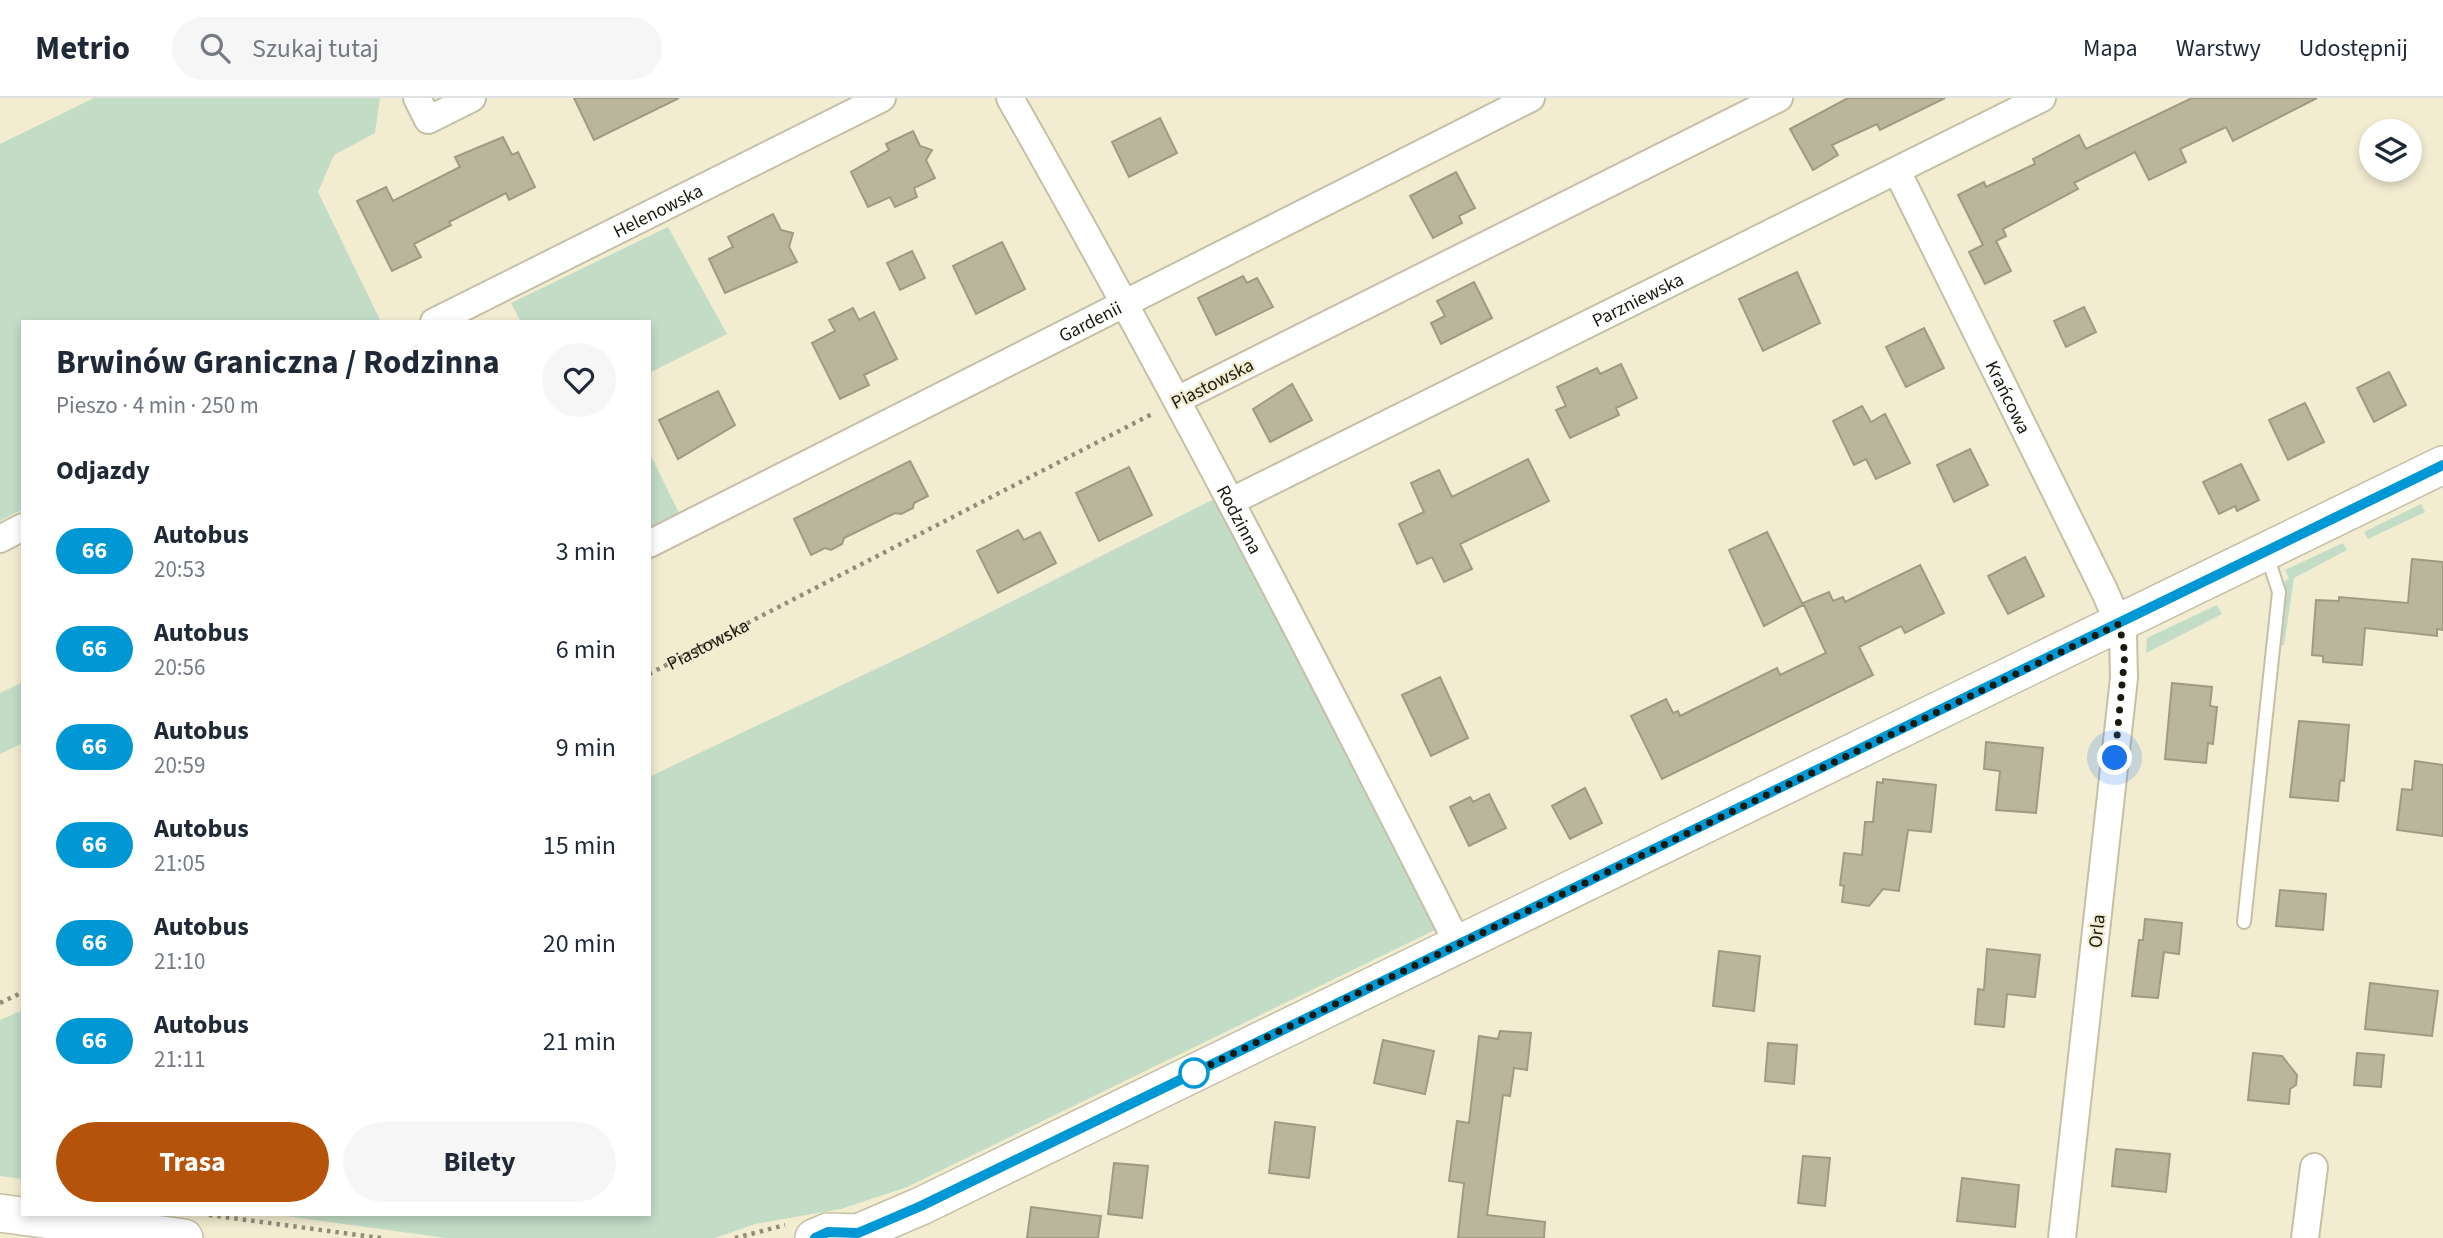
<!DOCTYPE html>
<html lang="pl">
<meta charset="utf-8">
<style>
:root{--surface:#fff;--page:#f6f6f7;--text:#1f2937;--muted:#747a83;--line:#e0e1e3;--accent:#b45309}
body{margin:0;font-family:"Source Sans 3",sans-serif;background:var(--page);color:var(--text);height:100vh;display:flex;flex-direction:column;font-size:26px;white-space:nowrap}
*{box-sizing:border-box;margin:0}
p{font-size:23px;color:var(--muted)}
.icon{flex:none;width:38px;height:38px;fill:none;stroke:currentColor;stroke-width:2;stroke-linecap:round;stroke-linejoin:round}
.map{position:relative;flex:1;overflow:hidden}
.panel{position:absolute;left:21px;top:222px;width:630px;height:896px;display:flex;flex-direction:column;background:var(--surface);border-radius:0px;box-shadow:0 4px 10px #0003}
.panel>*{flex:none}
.badge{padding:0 14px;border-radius:23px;font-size:24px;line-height:46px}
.tools{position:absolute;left:2359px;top:21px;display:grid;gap:14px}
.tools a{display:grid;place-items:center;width:63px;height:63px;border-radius:50%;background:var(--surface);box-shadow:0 4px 10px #0003;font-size:35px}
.you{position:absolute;width:35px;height:35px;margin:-18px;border:5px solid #fff;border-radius:50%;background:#1a73e8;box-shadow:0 0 0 10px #1a73e833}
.map>.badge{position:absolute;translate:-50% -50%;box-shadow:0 0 0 4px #fff}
h2{padding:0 35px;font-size:26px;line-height:63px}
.round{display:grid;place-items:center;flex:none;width:74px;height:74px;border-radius:37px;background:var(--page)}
.overview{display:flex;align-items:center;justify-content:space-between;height:119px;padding:0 35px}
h1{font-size:33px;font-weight:700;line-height:52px}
.button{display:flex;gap:14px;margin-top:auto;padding:14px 35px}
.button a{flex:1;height:80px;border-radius:42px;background:var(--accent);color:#fff;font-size:28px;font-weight:700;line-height:80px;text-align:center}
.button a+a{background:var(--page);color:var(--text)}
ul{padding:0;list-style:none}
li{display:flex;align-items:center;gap:21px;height:98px;padding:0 35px}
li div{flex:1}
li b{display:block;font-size:26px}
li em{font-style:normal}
li .badge{min-width:77px;font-weight:700;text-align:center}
header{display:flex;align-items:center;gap:42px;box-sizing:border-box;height:98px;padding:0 35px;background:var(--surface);border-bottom:2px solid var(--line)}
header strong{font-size:33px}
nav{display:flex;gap:38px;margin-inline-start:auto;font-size:24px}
.search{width:490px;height:63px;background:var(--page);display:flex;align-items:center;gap:18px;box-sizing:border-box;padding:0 24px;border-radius:38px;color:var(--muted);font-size:26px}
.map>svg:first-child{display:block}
.green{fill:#c2dcc6}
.building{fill:#bab69b;stroke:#9f9b81;stroke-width:2}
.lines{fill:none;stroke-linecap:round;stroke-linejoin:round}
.lane-casing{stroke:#c5c0a5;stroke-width:16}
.street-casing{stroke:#c5c0a5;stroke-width:30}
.secondary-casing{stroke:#c5c0a5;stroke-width:40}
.path{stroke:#908d79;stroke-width:4.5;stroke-dasharray:3.5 5;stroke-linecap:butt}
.lane{stroke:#fff;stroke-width:12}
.street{stroke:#fff;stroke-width:26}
.secondary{stroke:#fff;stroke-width:37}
.line-casing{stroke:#fff;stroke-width:16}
.line{stroke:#0098d4;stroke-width:10}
.walk{stroke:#1b1a10;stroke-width:7;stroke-dasharray:0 12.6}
.stop-dot{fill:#fff;stroke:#0098d4;stroke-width:3.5}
.labels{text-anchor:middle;stroke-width:5;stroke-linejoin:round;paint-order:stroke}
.street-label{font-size:19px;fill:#1b1a10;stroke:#f2edd1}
</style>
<header>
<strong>Metrio</strong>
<div class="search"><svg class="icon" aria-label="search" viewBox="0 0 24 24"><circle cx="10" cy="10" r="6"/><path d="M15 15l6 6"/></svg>Szukaj tutaj</div>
<nav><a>Mapa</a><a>Warstwy</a><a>Udostępnij</a></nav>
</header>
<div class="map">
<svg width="2443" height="1140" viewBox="0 0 2443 1140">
<rect width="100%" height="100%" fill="#f2edd1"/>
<path class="green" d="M 94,0 L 380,0 L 375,35 L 334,57 L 318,94 L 381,224 L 23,224 L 23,411 L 0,423 L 0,46 Z
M 668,129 L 727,236 L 649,275 L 649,224 L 521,224 L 511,205 Z
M 649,354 L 680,417 L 649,432 Z
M 1216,400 L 1441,829 L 907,1089 L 841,1111 L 755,1126 L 715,1140 L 446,1140 L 278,1117 L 649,1116 L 649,679 L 922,549 Z
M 2421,406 L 2425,414 L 2368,441 L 2364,434 Z
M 2343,445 L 2347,452 L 2294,480 L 2284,547 L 2281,547 L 2285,483 L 2289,480 L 2285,472 Z
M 2217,507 L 2222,516 L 2146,555 L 2147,540 Z
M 23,584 L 23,645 L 0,656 L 0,595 Z
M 23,912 L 23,1081 L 0,1078 L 0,922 Z"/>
<path class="building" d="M 574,0 L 679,0 L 594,42 Z
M 1848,0 L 1945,0 L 1880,32 L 1877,26 L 1832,47 L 1838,57 L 1813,72 L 1790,31 Z
M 2192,0 L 2317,0 L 2233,43 L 2226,29 L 2180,51 L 2186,64 L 2149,82 L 2135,54 L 2074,85 L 2078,91 L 2003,131 L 2006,138 L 1996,143 L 2011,173 L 1985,186 L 1969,154 L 1983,147 L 1958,97 L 1984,84 L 1986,89 L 2035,66 L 2033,61 L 2079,37 L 2086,51 Z
M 1160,20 L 1177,55 L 1129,79 L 1112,44 Z
M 913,33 L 920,48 L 932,52 L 926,62 L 935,80 L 914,90 L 917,99 L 895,109 L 890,99 L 868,109 L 851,74 L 889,52 L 886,46 Z
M 503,39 L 512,57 L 518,54 L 535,89 L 509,102 L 506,95 L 449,124 L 451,127 L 414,146 L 421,159 L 392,173 L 357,103 L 386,89 L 393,103 L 460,69 L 455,59 Z
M 1456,74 L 1475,110 L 1459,118 L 1462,125 L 1433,140 L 1410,98 Z
M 773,116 L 781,132 L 793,135 L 789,149 L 797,164 L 725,195 L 709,161 L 733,149 L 728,139 Z
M 1002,144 L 1025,191 L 976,216 L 953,168 Z
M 912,153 L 925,180 L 900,192 L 887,165 Z
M 1797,174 L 1820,225 L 1763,253 L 1739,201 Z
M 1243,178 L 1247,185 L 1257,180 L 1273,209 L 1216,237 L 1198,200 Z
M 1474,184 L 1492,220 L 1441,246 L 1431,225 L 1445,218 L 1437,203 Z
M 2084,209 L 2096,234 L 2066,249 L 2054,223 Z
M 853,210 L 859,222 L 874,214 L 897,261 L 864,277 L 869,287 L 840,301 L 812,245 L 835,233 L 829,222 Z
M 1924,230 L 1944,270 L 1906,289 L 1886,249 Z
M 1621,266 L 1637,300 L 1616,310 L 1619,317 L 1570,340 L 1556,312 L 1566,308 L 1557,289 L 1597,270 L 1600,276 Z
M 2389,274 L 2406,307 L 2374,324 L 2357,290 Z
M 1292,286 L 1312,322 L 1270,344 L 1253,311 Z
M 718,293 L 735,327 L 678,361 L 659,322 Z
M 2305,305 L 2324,344 L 2288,362 L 2269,322 Z
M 1862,308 L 1871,324 L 1885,316 L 1910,365 L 1876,381 L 1866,361 L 1854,367 L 1833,323 Z
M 1970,351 L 1988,387 L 1954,404 L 1937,367 Z
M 1528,361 L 1549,403 L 1460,446 L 1472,471 L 1444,484 L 1432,459 L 1417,466 L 1399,426 L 1424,414 L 1411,385 L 1439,372 L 1452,399 Z
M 910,363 L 928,398 L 914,405 L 913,410 L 901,416 L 895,415 L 844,440 L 842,446 L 831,452 L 825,450 L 811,457 L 794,421 Z
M 2241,366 L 2259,402 L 2237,413 L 2235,408 L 2219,416 L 2203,384 Z
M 1129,369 L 1152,417 L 1099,443 L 1076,395 Z
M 1018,432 L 1024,442 L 1040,434 L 1056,465 L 998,495 L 977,453 Z
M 1767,434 L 1803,507 L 1764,528 L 1729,452 Z
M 2025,459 L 2044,498 L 2008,516 L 1988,478 Z
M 2412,461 L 2443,464 L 2443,532 L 2437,531 L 2437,538 L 2365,530 L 2362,567 L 2323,564 L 2323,558 L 2312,557 L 2316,502 L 2339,503 L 2339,499 L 2408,505 Z
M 1920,467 L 1944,515 L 1905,535 L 1901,528 L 1859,549 L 1873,577 L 1662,681 L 1631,618 L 1666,601 L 1673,615 L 1678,613 L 1680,618 L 1777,570 L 1780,577 L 1826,555 L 1803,505 L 1829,494 L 1833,503 L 1843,499 L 1845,504 Z
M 1440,579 L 1468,640 L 1431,658 L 1402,597 Z
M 2172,585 L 2212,589 L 2210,608 L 2217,609 L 2213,646 L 2208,645 L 2206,665 L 2165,661 Z
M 2299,623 L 2349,627 L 2344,683 L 2340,682 L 2338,703 L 2290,699 Z
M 1986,644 L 2043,650 L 2036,715 L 1996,712 L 2000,673 L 1984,671 Z
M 2415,663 L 2443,667 L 2443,738 L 2397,732 L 2402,691 L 2412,692 Z
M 1883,681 L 1936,687 L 1931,734 L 1908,732 L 1899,793 L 1883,791 L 1869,808 L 1842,804 L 1844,788 L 1840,787 L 1844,755 L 1862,757 L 1865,724 L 1873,724 L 1877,684 L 1883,685 Z
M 1585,690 L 1602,725 L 1570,741 L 1552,708 Z
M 1489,696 L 1506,730 L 1469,748 L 1450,709 L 1470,699 L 1473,704 Z
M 2280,792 L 2326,796 L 2323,832 L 2276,828 Z
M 2145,821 L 2182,825 L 2179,856 L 2164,854 L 2158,900 L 2132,898 L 2139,842 L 2143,842 Z
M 1987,851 L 2040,857 L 2035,899 L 2007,896 L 2004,929 L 1975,926 L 1978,891 L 1984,892 Z
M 1719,853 L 1760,858 L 1754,913 L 1713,908 Z
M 2370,885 L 2438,893 L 2432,938 L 2365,931 Z
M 1500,933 L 1531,935 L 1527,972 L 1514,970 L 1510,998 L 1503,997 L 1487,1117 L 1545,1124 L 1544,1140 L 1458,1140 L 1464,1085 L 1449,1083 L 1457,1023 L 1469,1025 L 1479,938 L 1498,941 Z
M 1383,942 L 1434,953 L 1425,996 L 1374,985 Z
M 1768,945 L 1797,947 L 1794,986 L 1765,983 Z
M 2253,955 L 2282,958 L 2297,977 L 2296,987 L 2290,991 L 2289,1006 L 2248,1002 Z
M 2357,955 L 2384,957 L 2381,989 L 2354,987 Z
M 1275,1024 L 1315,1029 L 1309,1080 L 1269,1075 Z
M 2116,1051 L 2170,1056 L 2166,1094 L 2112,1088 Z
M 1803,1058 L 1830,1060 L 1825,1108 L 1798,1105 Z
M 1114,1065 L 1148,1068 L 1142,1120 L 1108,1116 Z
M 1962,1080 L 2019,1087 L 2015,1129 L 1957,1123 Z
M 1031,1109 L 1101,1118 L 1098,1140 L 1027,1140 Z"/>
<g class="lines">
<g class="lane-casing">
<path id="lane" d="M 2244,824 L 2279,494 L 2267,457"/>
</g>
<g class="street-casing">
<g id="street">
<path d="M 417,0 L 428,22 L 472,0"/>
<path id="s2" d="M 1010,0 C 1168,278 1315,562 1459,848"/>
<path id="s3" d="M 1897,73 L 2104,492 L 2123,535 L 2124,580 L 2062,1140"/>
<path id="s4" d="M 434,224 L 882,0"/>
<path d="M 1177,302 L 1779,0"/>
<path id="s5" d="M 1232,403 L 2042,0"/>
<path d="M 0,441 L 23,429"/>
<path id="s6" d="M 649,446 L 1531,0"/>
<path d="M 2305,1140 L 2314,1069"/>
</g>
</g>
<g class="secondary-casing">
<path id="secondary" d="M 0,1115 L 184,1140
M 814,1140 L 828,1134 L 858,1135 L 921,1108 L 2443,367"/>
</g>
<g class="path">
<path id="s1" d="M 649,576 L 1152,316"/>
<path d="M 0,905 L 23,894"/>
<path d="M 209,1117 L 381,1140"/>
<path d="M 735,1140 L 785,1127"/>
</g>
<use href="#lane" class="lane"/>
<use href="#street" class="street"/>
<use href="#secondary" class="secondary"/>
</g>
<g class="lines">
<g class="line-casing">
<path id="line" d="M 815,1140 L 828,1134 L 858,1135 L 921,1108 L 2443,367"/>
</g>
<use href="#line" class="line"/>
<path class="walk" d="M 1194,975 L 1191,976 L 2119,526 L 2125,555 L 2115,660"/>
</g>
<circle class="stop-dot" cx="1194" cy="975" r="14"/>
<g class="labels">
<g class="street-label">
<text dy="7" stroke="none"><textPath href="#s4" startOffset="250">Helenowska</textPath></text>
<text dy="7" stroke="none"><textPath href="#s5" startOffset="453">Parzniewska</textPath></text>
<text dy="7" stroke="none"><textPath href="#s6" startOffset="494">Gardenii</textPath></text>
<text transform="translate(1212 285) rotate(-27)" y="7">Piastowska</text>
<text dy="7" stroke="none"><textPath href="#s3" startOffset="252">Krańcowa</textPath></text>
<text dy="7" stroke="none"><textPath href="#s2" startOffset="480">Rodzinna</textPath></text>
<text dy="7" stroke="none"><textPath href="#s1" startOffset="66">Piastowska</textPath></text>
<text transform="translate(2096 833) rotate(-84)" y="7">Orla</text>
</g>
</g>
</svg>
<div class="tools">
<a><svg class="icon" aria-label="layers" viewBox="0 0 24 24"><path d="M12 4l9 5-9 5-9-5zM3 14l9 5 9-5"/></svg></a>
</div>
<div class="you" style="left:2115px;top:660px"></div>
<section class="panel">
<div class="overview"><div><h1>Brwinów Graniczna / Rodzinna</h1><p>Pieszo · 4 min · 250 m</p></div><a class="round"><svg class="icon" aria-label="heart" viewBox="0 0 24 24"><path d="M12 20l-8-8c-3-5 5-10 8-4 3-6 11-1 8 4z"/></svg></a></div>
<h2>Odjazdy</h2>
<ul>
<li><span class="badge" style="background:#0098d4;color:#fff">66</span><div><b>Autobus</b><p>20:53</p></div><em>3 min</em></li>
<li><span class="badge" style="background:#0098d4;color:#fff">66</span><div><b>Autobus</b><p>20:56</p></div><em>6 min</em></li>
<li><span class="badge" style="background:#0098d4;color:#fff">66</span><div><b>Autobus</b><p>20:59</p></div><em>9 min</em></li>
<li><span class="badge" style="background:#0098d4;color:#fff">66</span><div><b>Autobus</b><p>21:05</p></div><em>15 min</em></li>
<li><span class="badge" style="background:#0098d4;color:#fff">66</span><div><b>Autobus</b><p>21:10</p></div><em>20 min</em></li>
<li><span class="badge" style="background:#0098d4;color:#fff">66</span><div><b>Autobus</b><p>21:11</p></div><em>21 min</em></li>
</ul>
<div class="button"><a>Trasa</a><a>Bilety</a></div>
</section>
</div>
